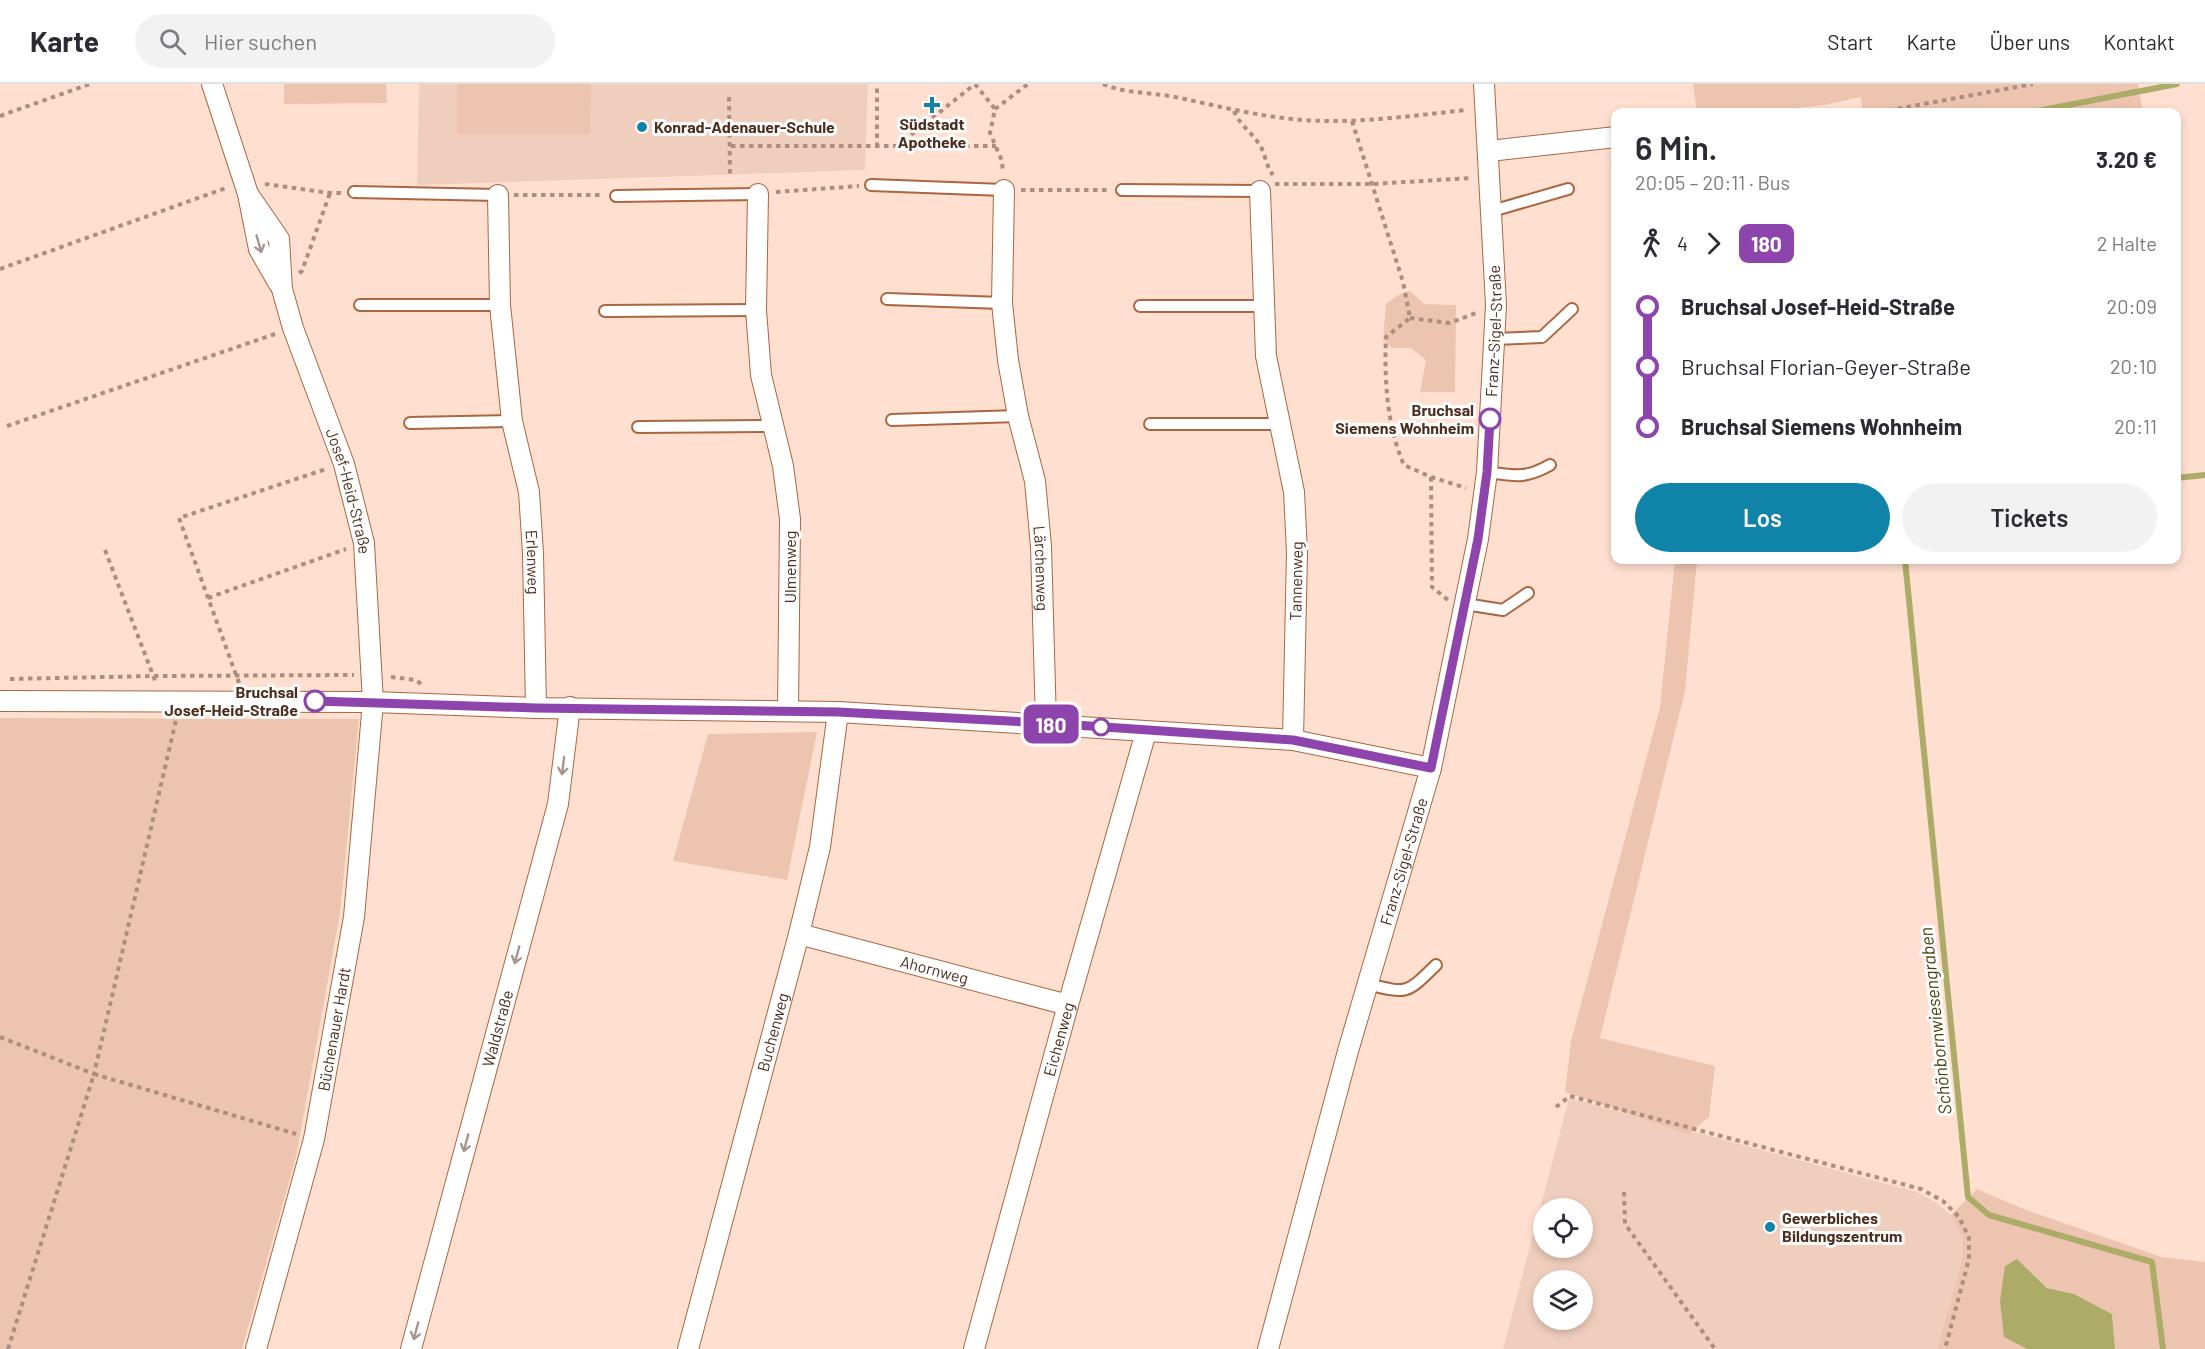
<!DOCTYPE html>
<html lang="de">
<meta charset="utf-8">
<style>
:root{--surface:#fff;--page:#f2f2f3;--text:#2b2b33;--muted:#7c7c81;--line:#e1e1e2;--accent:#1083a9}
body{margin:0;font-family:Barlow,sans-serif;background:var(--page);color:var(--text);height:100vh;display:flex;flex-direction:column;font-size:22px;white-space:nowrap}
*{box-sizing:border-box;margin:0}
p{font-size:20px;color:var(--muted)}
.icon{flex:none;width:33px;height:33px;fill:none;stroke:currentColor;stroke-width:2;stroke-linecap:round;stroke-linejoin:round}
.map{position:relative;flex:1;overflow:hidden}
.side{position:absolute;left:1611px;top:24px;width:570px;height:456px;display:flex;flex-direction:column;background:var(--surface);border-radius:12px;box-shadow:0 3px 9px #0003}
.side>*{flex:none}
.badge{padding:0 12px;border-radius:9px;font-size:21px;line-height:39px}
.tools{position:absolute;left:1533px;top:1114px;display:grid;gap:12px}
.tools a{display:grid;place-items:center;width:60px;height:60px;border-radius:50%;background:var(--surface);box-shadow:0 3px 9px #0003;font-size:30px}
.map>.badge{position:absolute;translate:-50% -50%;box-shadow:0 0 0 3px #fff}
.legs{display:flex;align-items:center;gap:9px;height:66px;padding:0 24px;font-size:20px}
.legs p{margin-inline-start:auto}
.overview{display:flex;align-items:center;justify-content:space-between;height:102px;padding:0 24px}
h1{font-size:33px;font-weight:600;line-height:45px}
.primary-button{display:flex;gap:12px;margin-top:auto;padding:12px 24px}
.primary-button a{flex:1;height:69px;border-radius:36px;background:var(--accent);color:#fff;font-size:24px;font-weight:600;line-height:69px;text-align:center}
.primary-button a+a{background:var(--page);color:var(--text)}
ul{padding:0 24px;list-style:none}
li{display:flex;align-items:center;gap:21px;height:60px;font-size:22px}
li i{display:grid;place-items:center;width:9px;height:100%;margin:0 8px;background:currentColor}
li i::after{content:'';width:15px;height:15px;margin:-8px;border:4px solid;border-radius:50%;background:var(--surface)}
li p{margin-inline-start:auto}
li:first-child i{background:linear-gradient(#0000 50%,currentColor 0)}
li:last-child i{background:linear-gradient(currentColor 50%,#0000 0)}
header{display:flex;align-items:center;gap:36px;box-sizing:border-box;height:84px;padding:0 30px;background:var(--surface);border-bottom:2px solid var(--line)}
header strong{font-size:28px}
nav{display:flex;gap:33px;margin-inline-start:auto;font-size:21px}
.search{width:420px;height:54px;background:var(--page);display:flex;align-items:center;gap:15px;box-sizing:border-box;padding:0 21px;border-radius:33px;color:var(--muted);font-size:22px}
.map>svg:first-child{display:block}
.built{fill:#f0cebd;fill-rule:evenodd}
.green{fill:#edc4af}
.water{fill:#acab68}
.lines{fill:none;stroke-linecap:round;stroke-linejoin:round}
.stream{stroke:#acab68;stroke-width:6}
.service-casing{stroke:#aa6641;stroke-width:14}
.minor-casing{stroke:#aa6641;stroke-width:22}
.path{stroke:#ac8e7e;stroke-width:4;stroke-dasharray:4.5 4.5;stroke-linecap:butt}
.service{stroke:#fff;stroke-width:10}
.minor{stroke:#fff;stroke-width:20}
.oneway{stroke:#a6968e}
.line-1-casing{stroke:#fff;stroke-width:14}
.line-1{stroke:#8e44ad;stroke-width:9}
.poi-dot{fill:#1083a9;stroke:#fff;stroke-width:2}
.stop-1-dot{fill:#fff;stroke:#8e44ad;stroke-width:3}
.labels{text-anchor:middle;stroke-width:6;stroke-linejoin:round;paint-order:stroke}
.poi-label{font-size:16px;font-weight:bold;fill:#4c2e1e;stroke:#fff;text-anchor:start}
.street-label{font-size:16px;fill:#4c2e1e;stroke:#fff}
.stop-label{font-size:16px;font-weight:bold;fill:#4c2e1e;stroke:#fff;text-anchor:end}
.water-label{font-size:18px;font-style:italic;fill:#454410;stroke:#fff}
</style>
<header>
<strong>Karte</strong>
<div class="search"><svg class="icon" aria-label="search" viewBox="0 0 24 24"><circle cx="10" cy="10" r="6"/><path d="M15 15l6 6"/></svg>Hier suchen</div>
<nav><a>Start</a><a>Karte</a><a>Über uns</a><a>Kontakt</a></nav>
</header>
<div class="map">
<svg width="2205" height="1265" viewBox="0 0 2205 1265">
<rect width="100%" height="100%" fill="#ffe0d0"/>
<path class="built" d="M 419,0 L 868,0 L 865,86 L 417,101 Z
M 1569,1014 L 1917,1108 L 1937,1119 L 1951,1131 L 1963,1154 L 1963,1172 L 1937,1265 L 1503,1265 ZM 1544,1125 L 1582,1125 L 1582,1164 L 1544,1164 ZM 1544,1197 L 1582,1197 L 1582,1236 L 1544,1236 Z"/>
<path class="green" d="M 284,0 L 386,0 L 387,19 L 284,20 Z
M 457,0 L 591,0 L 590,50 L 457,50 Z
M 1693,0 L 2138,0 L 2143,28 L 1863,28 L 1861,13 L 1824,21 L 1760,28 L 1697,28 Z
M 1410,207 L 1424,220 L 1456,221 L 1455,308 L 1420,308 L 1426,276 L 1411,264 L 1392,264 L 1383,256 L 1386,220 L 1398,211 Z
M 1675,476 L 1697,476 L 1685,607 L 1600,954 L 1715,982 L 1709,1033 L 1688,1050 L 1565,1008 L 1571,957 L 1660,623 Z
M 0,634 L 359,635 L 340,829 L 296,1073 L 242,1265 L 0,1265 Z
M 817,648 L 787,796 L 673,777 L 708,650 Z
M 1977,1105 L 2026,1126 L 2162,1173 L 2205,1178 L 2205,1265 L 2115,1265 L 2112,1230 L 2074,1210 L 2048,1204 L 2017,1175 L 2004,1253 L 2027,1265 L 1937,1265 L 1963,1172 L 1963,1154 L 1951,1131 Z"/>
<path class="water" d="M 2017,1175 L 2047,1204 L 2074,1210 L 2112,1230 L 2115,1265 L 2027,1265 L 2004,1253 L 2000,1217 L 2005,1182 Z"/>
<g class="lines">
<path class="stream" d="M 2032,28 L 2177,0
M 2176,394 L 2205,391
M 1905,476 L 1968,1113 L 1989,1131 L 2152,1178 L 2163,1265"/>
<g class="service-casing">
<path id="service" d="M 871,101 L 1004,106
M 1122,106 L 1260,107
M 354,108 L 498,111
M 616,112 L 758,110
M 1492,127 L 1568,105
M 887,215 L 1002,219
M 360,221 L 500,221
M 1140,222 L 1264,222
M 605,227 L 756,226
M 1494,255 L 1542,253 L 1572,225
M 892,336 L 1018,332
M 410,339 L 512,337
M 1150,340 L 1280,340
M 638,343 L 772,342
M 1487,388 C 1515,392 1525,395 1550,381
M 1465,520 L 1503,526 L 1528,509
M 1367,900 C 1409,910 1406,910 1436,881"/>
</g>
<g class="minor-casing">
<g id="minor">
<path d="M 212,0 L 248,110 L 259,165 L 279,200"/>
<path d="M 1489,67 L 1616,53"/>
<path id="s1" d="M 1004,106 L 1002,219 L 1008,276 L 1018,332 L 1035,397 L 1041,462 L 1046,639"/>
<path d="M 1260,107 L 1266,272 L 1294,408 L 1297,468 L 1293,656"/>
<path id="s2" d="M 248,110 L 279,155 L 282,205 L 293,244 L 344,380 L 364,459 L 373,618 L 354,833 L 314,1055 L 256,1265"/>
<path d="M 758,110 L 756,226 L 761,291 L 783,382 L 790,435 L 788,627"/>
<path id="s3" d="M 498,111 L 500,221 L 512,337 L 529,408 L 533,469 L 536,624"/>
<path d="M 0,617 L 373,618 L 536,624 L 838,628 L 1293,656 L 1431,684"/>
<path id="s4" d="M 799,850 L 1068,921"/>
<path id="s5" d="M 411,1265 L 558,720 L 570,623"/>
<path id="s6" d="M 688,1265 L 799,850 L 820,763 L 838,628"/>
<path id="s7" d="M 974,1265 L 1068,921 L 1146,648"/>
<path id="s8" d="M 1268,1265 L 1348,967 L 1431,684 L 1478,455 L 1487,388 L 1496,221 L 1484,0"/>
</g>
</g>
<path class="path" d="M 975,0 L 995,25 L 990,49 L 1002,77 L 1003,89
M 1103,0 C 1126,10 1150,8 1175,13 C 1214,21 1252,31 1292,35 C 1350,41 1409,32 1466,26
M 729,13 L 730,90
M 995,25 L 1028,0
M 1234,27 C 1240,42 1254,50 1261,63 C 1266,73 1266,82 1273,91
M 1880,28 L 2033,0
M 0,32 L 90,0
M 1352,37 L 1403,198 L 1410,234 L 1386,253 C 1384,294 1387,343 1404,381 L 1431,393 L 1432,503 L 1448,516
M 731,62 L 996,62
M 897,62 L 975,0
M 877,63 L 877,0
M 265,100 L 330,109 L 341,109
M 1275,100 L 1373,100 L 1471,94
M 1021,106 L 1110,106
M 776,108 L 859,102
M 514,111 L 603,111
M 0,185 L 226,104
M 299,189 L 302,187 L 330,109
M 1410,234 L 1450,239 L 1476,229
M 7,342 L 275,250
M 1431,393 L 1466,404
M 105,466 L 156,599
M 208,514 L 346,465
M 391,593 L 416,596 L 421,600
M 10,595 L 153,592 L 354,591
M 239,599 L 179,434 L 326,385
M 0,953 L 94,990 L 176,636
M 1556,1023 L 1570,1012 L 1921,1105 L 1943,1117 L 1959,1133 L 1969,1154 L 1969,1175 L 1945,1265
M 1624,1108 L 1625,1140 L 1715,1265
M 8,1265 L 94,990 L 296,1050"/>
<use href="#service" class="service"/>
<use href="#minor" class="minor"/>
</g>
<defs><path id="oneway-shaft" d="M-6 0H5M1.5-3L5.5 0L1.5 3" fill="none" stroke-width="1.6" stroke-linecap="round" stroke-linejoin="round" transform="scale(1.5)"/></defs>
<g class="oneway">
<use href="#oneway-shaft" transform="translate(259 160) rotate(74)"/>
<use href="#oneway-shaft" transform="translate(563 682) rotate(97)"/>
<use href="#oneway-shaft" transform="translate(517 871) rotate(105)"/>
<use href="#oneway-shaft" transform="translate(466 1059) rotate(105)"/>
<use href="#oneway-shaft" transform="translate(416 1247) rotate(105)"/>
</g>
<g class="lines">
<g class="line-1-casing">
<path id="line-1" d="M 315,617 L 536,624 L 838,628 L 1046,639 L 1293,656 L 1431,684 L 1478,455 L 1487,388 L 1490,335"/>
</g>
<use href="#line-1" class="line-1"/>
</g>
<g class="poi-dot">
<path d="M929 12h6v6h6v6h-6v6h-6v-6h-6v-6h6z"/>
<circle cx="642" cy="43" r="6"/>
<circle cx="1770" cy="1143" r="6"/>
</g>
<g class="stop-1-dot">
<circle cx="1490" cy="335" r="10"/>
<circle cx="315" cy="617" r="10"/>
<circle cx="1101" cy="643" r="8"/>
</g>
<g class="labels">
<g class="poi-label">
<text x="932" y="46" text-anchor="middle">Südstadt<tspan x="932" dy="18">Apotheke</tspan></text>
<text x="654" y="49">Konrad-Adenauer-Schule</text>
<text x="1782" y="1140">Gewerbliches<tspan x="1782" dy="18">Bildungszentrum</tspan></text>
</g>
<g class="street-label">
<text dy="6" stroke="none"><textPath href="#s8" startOffset="1046">Franz-Sigel-Straße</textPath></text>
<text dy="6" stroke="none"><textPath href="#s2" startOffset="318">Josef-Heid-Straße</textPath></text>
<text dy="6" stroke="none"><textPath href="#s3" startOffset="370">Erlenweg</textPath></text>
<text transform="translate(790 483) rotate(-90)" y="6">Ulmenweg</text>
<text dy="6" stroke="none"><textPath href="#s1" startOffset="382">Lärchenweg</textPath></text>
<text transform="translate(1296 497) rotate(-89)" y="6">Tannenweg</text>
<text dy="6" stroke="none"><textPath href="#s8" startOffset="506">Franz-Sigel-Straße</textPath></text>
<text dy="6" stroke="none"><textPath href="#s4" startOffset="140">Ahornweg</textPath></text>
<text transform="translate(334 945) rotate(-80)" y="6">Büchenauer Hardt</text>
<text dy="6" stroke="none"><textPath href="#s5" startOffset="332">Waldstraße</textPath></text>
<text dy="6" stroke="none"><textPath href="#s6" startOffset="328">Buchenweg</textPath></text>
<text dy="6" stroke="none"><textPath href="#s7" startOffset="321">Eichenweg</textPath></text>
</g>
<g class="stop-label">
<text x="1474" y="332">Bruchsal<tspan x="1474" dy="18">Siemens Wohnheim</tspan></text>
<text x="298" y="614">Bruchsal<tspan x="298" dy="18">Josef-Heid-Straße</tspan></text>
</g>
<g class="water-label">
<text transform="translate(1936 937) rotate(-96)" y="6">Schönbornwiesengraben</text>
</g>
</g>
</svg>
<div class="tools">
<a><svg class="icon" aria-label="locate" viewBox="0 0 24 24"><circle cx="12" cy="12" r="6"/><path d="M12 2v4M12 18v4M2 12h4M18 12h4"/></svg></a>
<a><svg class="icon" aria-label="layers" viewBox="0 0 24 24"><path d="M12 4l9 5-9 5-9-5zM3 14l9 5 9-5"/></svg></a>
</div>
<b class="badge" style="left:1051px;top:640px;background:#8e44ad;color:#fff">180</b>
<section class="side">
<div class="overview"><div><h1>6 Min.</h1><p>20:05 – 20:11 · Bus</p></div><b>3.20 €</b></div>
<div class="legs"><svg class="icon" aria-label="walk" viewBox="0 0 24 24"><circle cx="13" cy="4" r="2"/><path d="M13 8l-2 6 4 7M11 14l-3 7M7 12l3-4h3l4 4"/></svg>4<svg class="icon" aria-label="forward" viewBox="0 0 24 24"><path d="M9 5l7 7-7 7"/></svg><b class="badge" style="background:#8e44ad;color:#fff">180</b><p>2 Halte</p></div>
<ul>
<li><i style="color:#8e44ad"></i><b>Bruchsal Josef-Heid-Straße</b><p>20:09</p></li>
<li><i style="color:#8e44ad"></i><span>Bruchsal Florian-Geyer-Straße</span><p>20:10</p></li>
<li><i style="color:#8e44ad"></i><b>Bruchsal Siemens Wohnheim</b><p>20:11</p></li>
</ul>
<div class="primary-button"><a>Los</a><a>Tickets</a></div>
</section>
</div>
